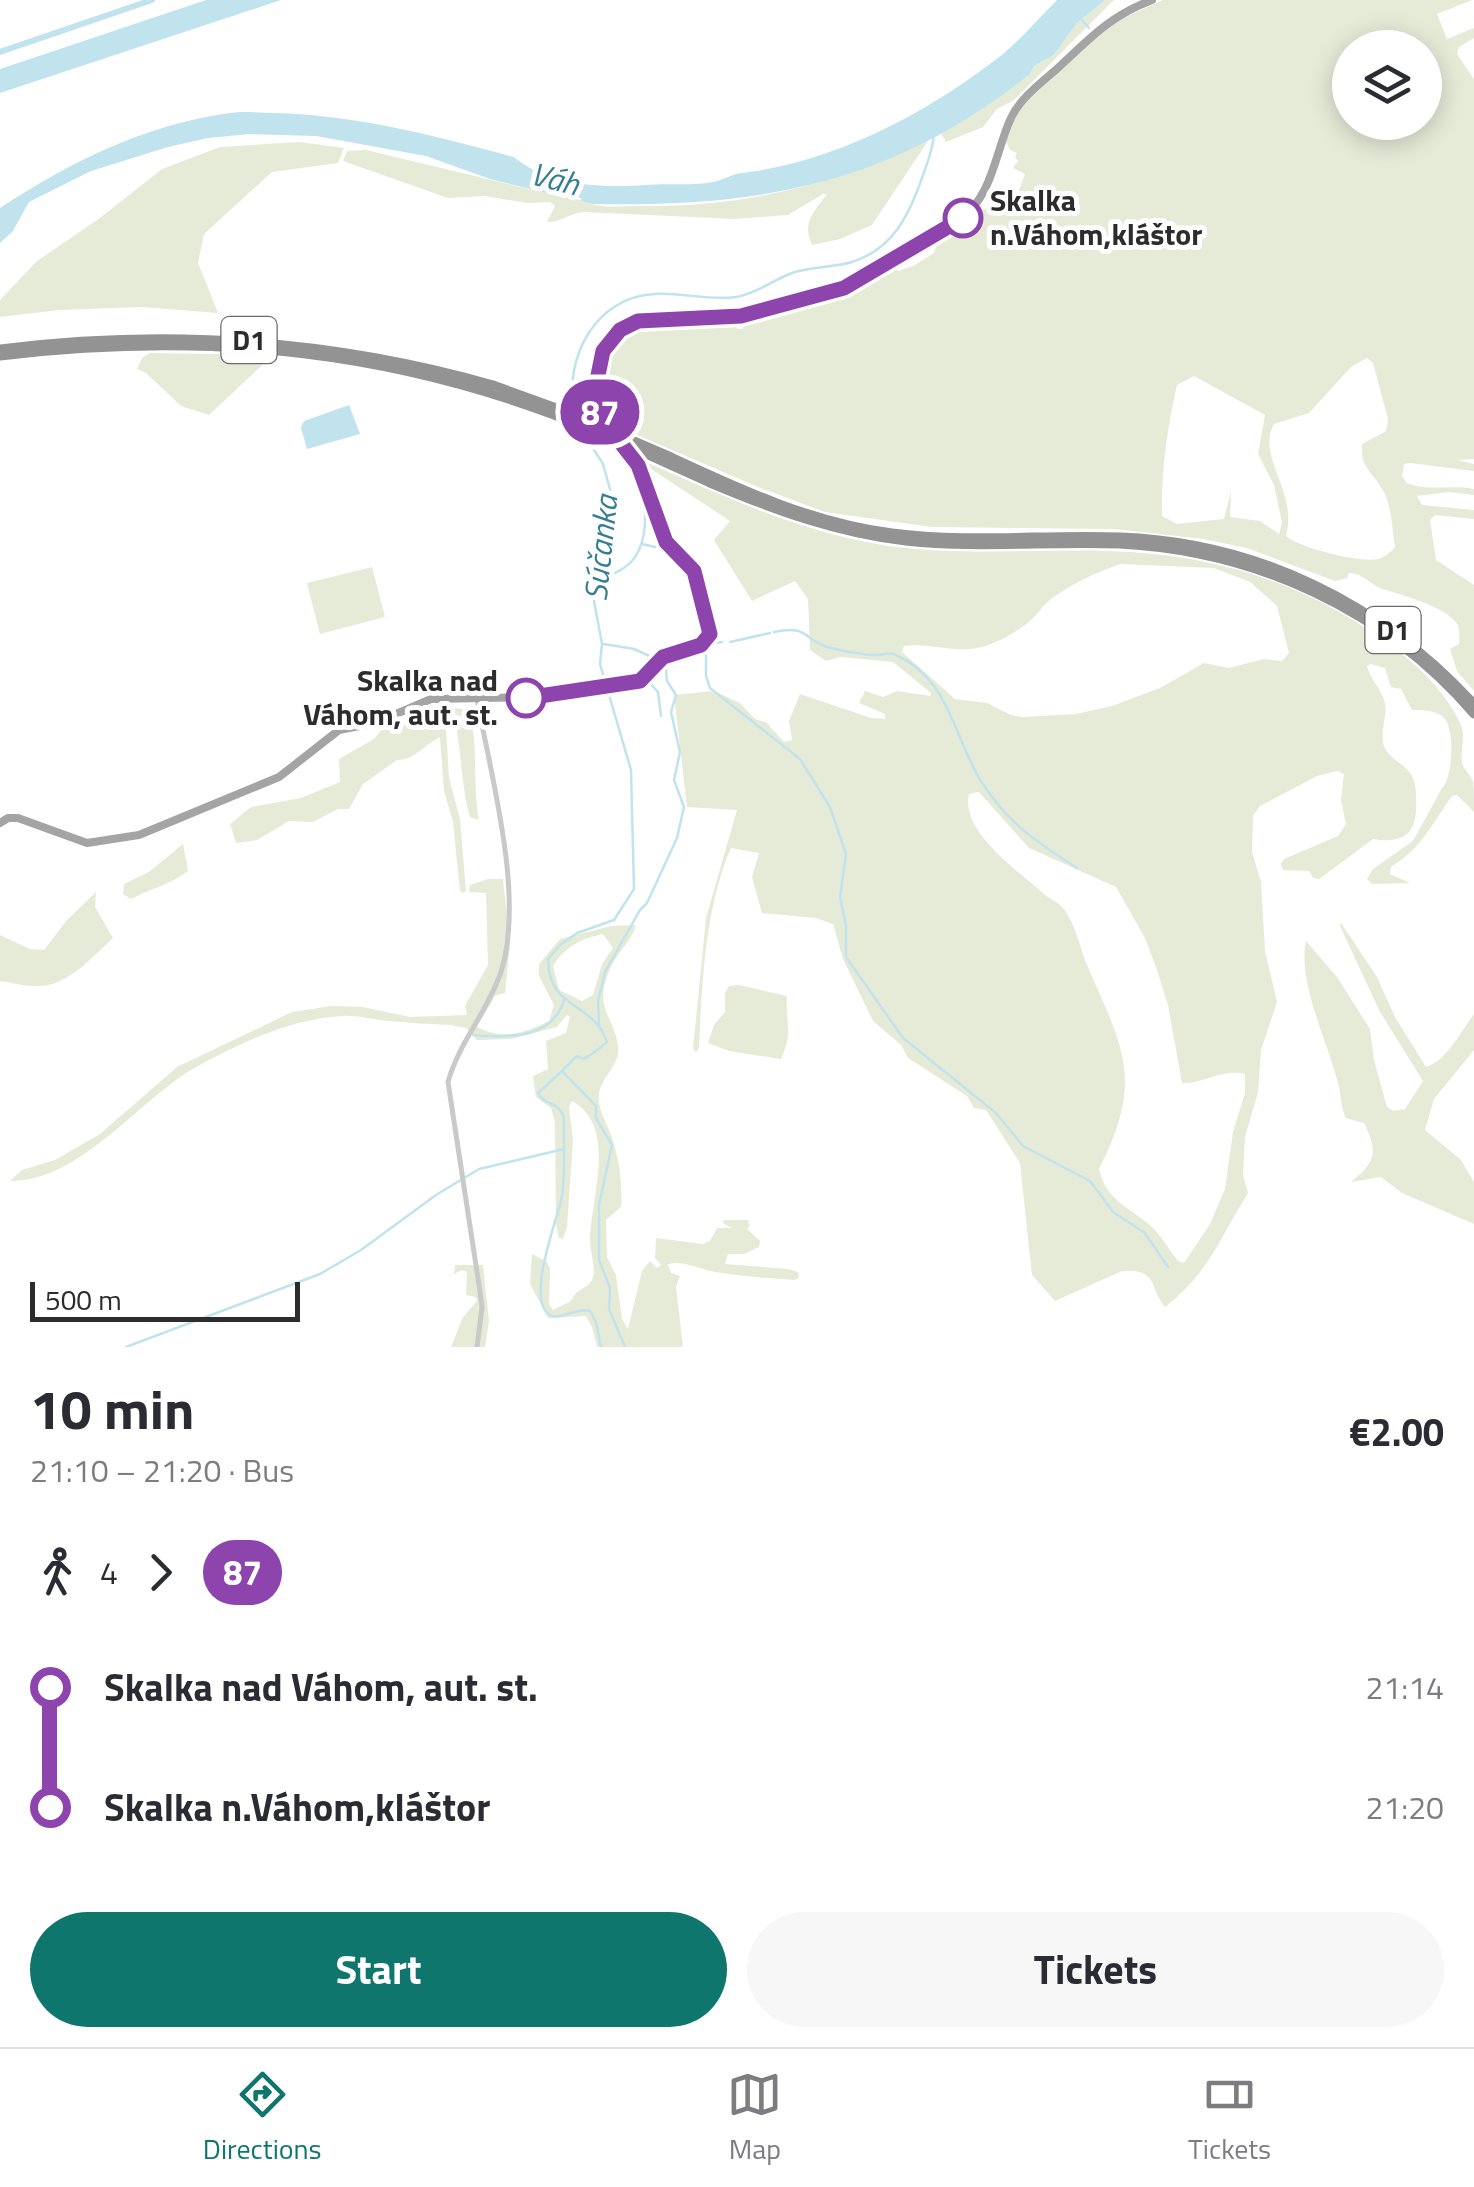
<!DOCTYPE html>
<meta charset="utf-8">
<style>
:root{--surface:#fff;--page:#f7f7f7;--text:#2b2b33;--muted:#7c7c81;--line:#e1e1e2;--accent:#0f766e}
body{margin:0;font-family:"Titillium Web",sans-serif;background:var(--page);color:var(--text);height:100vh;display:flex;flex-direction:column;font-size:38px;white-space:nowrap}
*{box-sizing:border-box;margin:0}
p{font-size:32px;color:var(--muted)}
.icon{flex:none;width:55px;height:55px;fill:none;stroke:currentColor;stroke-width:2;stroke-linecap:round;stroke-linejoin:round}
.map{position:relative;height:1347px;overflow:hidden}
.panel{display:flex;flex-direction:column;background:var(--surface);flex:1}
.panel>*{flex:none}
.badge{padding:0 20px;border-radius:32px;font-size:35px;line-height:65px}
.buttons{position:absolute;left:1332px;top:30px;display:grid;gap:20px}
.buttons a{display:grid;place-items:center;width:110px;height:110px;border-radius:50%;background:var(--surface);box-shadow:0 5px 25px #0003;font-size:50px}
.scale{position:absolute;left:30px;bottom:25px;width:270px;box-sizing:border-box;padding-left:10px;border:5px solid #2c2c2c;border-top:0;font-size:28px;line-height:35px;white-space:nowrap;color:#2c2c2c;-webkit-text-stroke:8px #fff;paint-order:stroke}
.map>.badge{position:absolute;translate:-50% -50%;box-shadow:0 0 0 5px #fff}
.legs{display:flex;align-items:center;gap:15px;height:110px;padding:0 30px;font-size:32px}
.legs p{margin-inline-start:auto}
.head{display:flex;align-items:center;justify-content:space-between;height:170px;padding:0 30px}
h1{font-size:55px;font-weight:700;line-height:75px}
.action{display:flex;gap:20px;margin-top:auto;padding:20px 30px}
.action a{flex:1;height:115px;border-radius:60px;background:var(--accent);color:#fff;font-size:40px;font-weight:700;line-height:115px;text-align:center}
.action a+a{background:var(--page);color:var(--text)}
ul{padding:0 30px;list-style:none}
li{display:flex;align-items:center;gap:35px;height:120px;font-size:38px}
li i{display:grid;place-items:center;width:15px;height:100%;margin:0 12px;background:currentColor}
li i::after{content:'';width:25px;height:25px;margin:-12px;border:8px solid;border-radius:50%;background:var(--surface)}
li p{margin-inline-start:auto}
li:first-child i{background:linear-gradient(#0000 50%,currentColor 0)}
li:last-child i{background:linear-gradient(currentColor 50%,#0000 0)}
.dock{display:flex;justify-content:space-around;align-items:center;height:140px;border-top:2px solid var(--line);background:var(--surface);font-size:28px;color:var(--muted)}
.dock a{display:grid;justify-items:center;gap:5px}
.dock .selected{color:var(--accent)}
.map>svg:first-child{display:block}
.green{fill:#e5ebd7;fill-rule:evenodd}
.water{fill:#c1e3ed}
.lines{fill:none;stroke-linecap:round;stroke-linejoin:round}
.stream{stroke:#c1e3ed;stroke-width:2.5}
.river{stroke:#c1e3ed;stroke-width:6}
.minor{stroke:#c9c9c9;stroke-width:5}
.major{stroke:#a4a4a4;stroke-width:8}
.highway{stroke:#939393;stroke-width:9}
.highway-bridge{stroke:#939393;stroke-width:9}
.line-1-casing{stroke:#fff;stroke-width:22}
.line-1{stroke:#8e44ad;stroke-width:15}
.stop-1-dot{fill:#fff;stroke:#8e44ad;stroke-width:5}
.labels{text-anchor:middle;stroke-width:10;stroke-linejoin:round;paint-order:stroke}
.shield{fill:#fff;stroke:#6b6b6b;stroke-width:2.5}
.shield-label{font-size:28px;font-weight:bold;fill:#2c2c2c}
.stop-label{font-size:30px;font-weight:bold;fill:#2c2c2c;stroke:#fff;text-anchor:start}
.water-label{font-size:32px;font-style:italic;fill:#357e92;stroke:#fff}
</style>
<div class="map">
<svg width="1474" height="1347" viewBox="0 0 1474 1347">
<rect width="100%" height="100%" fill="#fff"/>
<path class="green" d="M 1105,0 L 1114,0 L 1014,100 L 997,109 L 983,127 L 946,142 L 941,134 L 1030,74 L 1034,66 L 1054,55 L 1077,23 Z
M 1163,0 L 1472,0 L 1437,14 L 1447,39 L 1474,28 L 1474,38 L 1459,47 L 1457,54 L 1474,79 L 1474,459 L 1457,460 L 1474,464 L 1474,471 L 1410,463 L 1404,464 L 1402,476 L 1407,483 C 1427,492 1452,484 1474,489 L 1474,495 L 1449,492 L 1417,496 L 1422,505 L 1474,510 L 1474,519 L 1435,515 L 1430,520 L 1436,560 L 1474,585 L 1474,691 L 1457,671 L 1450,649 L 1459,644 C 1459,636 1461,627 1455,621 C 1438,604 1404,596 1383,589 C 1370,585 1364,573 1349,573 L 1347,578 L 1335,581 L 1247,548 L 1203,539 L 1115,529 L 932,527 L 825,512 L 758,487 L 607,422 C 591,386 599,344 636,325 L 730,319 L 735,321 L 737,329 L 743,329 L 745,318 C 795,310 851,294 893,266 L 898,271 L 915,265 L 934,253 L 937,244 L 950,231 L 960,230 L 982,210 L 1015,201 L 1025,174 L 1013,168 L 1018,161 L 1015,157 L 1017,153 L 1010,150 L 1006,141 L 1019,107 L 1102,28 ZM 1350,48 L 1425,48 L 1425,122 L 1350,122 ZM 1367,358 L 1373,363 L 1388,419 L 1386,431 L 1362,444 C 1360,468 1372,471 1382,489 C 1392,504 1392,530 1395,547 C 1393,550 1385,556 1382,558 C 1364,565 1300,548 1286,536 C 1298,490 1256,458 1274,424 L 1309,413 L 1351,367 ZM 1194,376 L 1265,415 L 1258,454 L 1274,485 L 1282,523 L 1279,534 L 1260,521 L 1230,517 L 1231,491 L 1224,519 L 1177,524 L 1162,516 C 1161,471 1167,429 1177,385 Z
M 928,141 L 872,225 L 840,239 L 812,245 C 801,222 815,211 827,194 L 823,194 L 788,215 L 735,219 L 584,212 C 571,213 558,223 547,222 L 555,206 L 550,202 L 527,203 L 485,196 L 448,198 L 343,161 L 347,151 L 366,150 L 562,197 C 575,197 579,200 591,204 C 604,208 623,206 637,206 C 745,207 830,186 928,141 Z
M 299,142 L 344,148 L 338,163 L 272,172 L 204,234 L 198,263 L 218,313 L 143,307 L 59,310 L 0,317 L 0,300 L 37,261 L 100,218 L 162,169 L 220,147 Z
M 150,353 L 273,355 L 209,415 L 181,406 L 146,373 L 137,369 L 142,358 Z
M 646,462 C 725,497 803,533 889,546 C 962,556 1036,549 1109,551 C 1208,554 1298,580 1379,637 C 1411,659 1445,689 1461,725 C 1466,737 1460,751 1462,763 C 1464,770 1471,775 1473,782 C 1474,790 1474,803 1474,812 L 1457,795 L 1452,796 C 1430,826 1424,846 1391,867 L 1390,874 L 1410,883 L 1372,884 L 1367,879 L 1373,869 L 1413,841 L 1442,788 C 1453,778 1455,729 1444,718 C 1437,710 1422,710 1412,710 L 1401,689 L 1391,687 L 1385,668 L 1371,664 L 1367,666 C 1370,679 1381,689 1384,700 C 1389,715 1379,729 1384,746 C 1389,759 1403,763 1410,773 C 1415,780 1416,789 1416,796 C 1418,829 1409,845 1373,839 L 1319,879 L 1313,878 L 1309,871 L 1283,870 L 1281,864 L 1284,859 L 1338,836 L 1346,824 L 1341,800 L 1344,774 L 1337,771 L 1317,776 L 1260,806 L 1253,816 L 1252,852 L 1261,882 L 1265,951 L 1277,1002 L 1261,1050 L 1258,1092 L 1245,1137 L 1243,1175 L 1248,1193 C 1220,1238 1209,1273 1165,1307 C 1149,1287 1158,1268 1122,1271 L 1055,1301 L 1032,1275 L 1020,1163 L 986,1110 L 974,1108 L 967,1096 L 908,1058 L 901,1045 L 873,1021 L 843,959 L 833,924 L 816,918 L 762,913 L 752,877 L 759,853 L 731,848 C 705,907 702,984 699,1048 L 696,1052 L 693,1049 L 706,918 L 737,810 L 687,807 L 674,695 L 714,691 L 740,703 L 755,719 L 766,722 L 784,742 L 792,740 L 789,721 L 800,694 L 871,718 L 885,719 L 885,714 L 859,703 L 865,691 L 883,697 L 897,691 L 930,696 L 931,693 L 893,662 L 841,657 L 826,661 L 810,650 L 808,599 L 795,581 L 752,601 L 714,540 L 730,521 L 645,465 ZM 1120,564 L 1214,568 L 1250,582 L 1277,606 L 1289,653 L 1282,661 L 1264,659 L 1229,668 L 1204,663 L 1160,688 L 1112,706 L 1076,714 L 1023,717 L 1011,715 L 987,703 L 955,699 L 902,652 L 904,646 C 929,642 956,654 982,647 C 996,643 1019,631 1030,621 C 1038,614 1043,605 1051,599 C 1073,583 1095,573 1120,564 ZM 979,792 L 1029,848 L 1116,887 L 1145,938 L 1157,970 L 1168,1005 L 1182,1083 C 1203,1084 1223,1068 1245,1074 L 1245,1093 L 1233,1132 L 1225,1189 L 1210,1224 L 1184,1263 L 1178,1261 C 1170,1251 1162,1237 1153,1228 C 1131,1207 1107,1203 1099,1169 C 1144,1080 1124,1050 1087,965 C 1080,948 1075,922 1063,908 C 1058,902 1050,899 1044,894 C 1019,871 960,832 969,794 Z
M 372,567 L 385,617 L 320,634 L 307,583 Z
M 431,705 L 469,710 C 479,749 472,780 479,820 L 470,817 C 461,786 462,757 456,726 L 452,724 L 446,729 L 449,778 L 460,819 L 466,891 L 463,893 L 460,891 L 453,822 L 444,791 L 440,737 C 425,744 414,761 397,760 L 363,784 L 349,809 L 338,809 L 313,822 L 289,821 L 257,840 L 236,843 L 230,824 L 251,807 L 301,798 L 340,782 L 339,759 L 374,739 L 384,727 Z
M 183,844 L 188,871 C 170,885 151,888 131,899 L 123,894 L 124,884 L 149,872 Z
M 488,879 L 503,879 L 510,945 L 505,993 L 495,996 L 477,1027 C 503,1040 522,1034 549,1021 L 554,1005 L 539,976 L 539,964 L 560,939 L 611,926 L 636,925 C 631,943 616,953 609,971 C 594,1009 613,1015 618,1045 C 621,1065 601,1077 599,1094 C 597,1110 608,1124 612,1138 C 619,1158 623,1186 621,1207 L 606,1220 L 607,1257 L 616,1275 L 622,1319 L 628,1329 L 642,1271 L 650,1261 L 657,1268 L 661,1265 L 655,1258 L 656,1238 L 703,1244 L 710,1241 L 717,1228 L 732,1228 L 723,1223 L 724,1220 L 748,1220 L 750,1226 L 747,1229 L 760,1241 L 759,1247 L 744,1254 L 728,1254 L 725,1264 L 788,1269 L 798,1272 L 799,1278 L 794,1280 C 767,1278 741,1276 715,1272 C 698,1269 684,1260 668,1264 L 671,1273 L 680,1276 L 676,1287 L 683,1347 L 597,1347 L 592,1327 L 586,1316 L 548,1318 L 530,1284 L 532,1254 L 547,1262 L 550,1268 L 549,1304 L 553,1310 L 571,1301 C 577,1288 587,1289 592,1280 C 597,1271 590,1251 590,1241 C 590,1199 619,1127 572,1101 L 569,1107 L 573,1140 L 567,1227 L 563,1239 L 559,1238 L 556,1225 L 555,1122 L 551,1108 L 536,1097 L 533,1076 L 548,1069 L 546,1041 L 566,1033 L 570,1017 L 567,1015 L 557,1027 L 511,1039 L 477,1040 L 466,1028 L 451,1025 C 430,1024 410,1023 389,1021 C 374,1020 358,1015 343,1016 C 292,1018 235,1045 191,1070 C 138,1102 78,1182 10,1181 L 22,1170 L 55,1160 L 100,1134 L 177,1067 L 292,1012 L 332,1006 L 363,1007 L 410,1017 L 467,1015 L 465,1006 L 488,965 L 486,893 L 469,892 L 470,885 ZM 603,934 L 613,948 L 602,964 L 593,995 L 582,1001 L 559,990 L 553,966 C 566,946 580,939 603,934 Z
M 96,892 L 95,907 L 113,938 C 93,956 69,985 40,986 C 27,987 13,983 0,981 L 0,935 L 30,949 L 44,950 L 67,920 Z
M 1341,923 L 1377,977 L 1395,1017 L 1426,1067 C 1447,1061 1461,1031 1474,1014 L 1474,1050 L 1434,1099 L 1425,1130 L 1461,1160 L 1474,1182 L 1474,1224 L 1402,1193 L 1381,1177 L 1351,1182 C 1375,1162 1379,1153 1364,1123 L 1346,1118 C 1341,1107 1341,1098 1339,1087 C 1329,1044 1297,983 1306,941 L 1337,977 L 1370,1029 L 1374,1060 L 1387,1107 L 1393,1111 L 1405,1109 L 1423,1081 L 1380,1012 L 1340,926 Z
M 739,985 L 787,996 C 785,1024 794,1029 781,1059 L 729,1051 L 708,1043 L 714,1025 L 725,1012 L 725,993 L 729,986 Z
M 455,1265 L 483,1265 L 489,1321 L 485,1347 L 451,1347 L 463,1317 L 477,1301 L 475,1297 L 466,1295 L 467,1272 L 462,1270 L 454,1274 Z"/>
<path class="water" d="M 206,0 L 281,0 L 0,93 L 0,69 Z
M 1057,0 L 1105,0 L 1077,23 L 1054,55 L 1034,66 L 1030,74 C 892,184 764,207 592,204 L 581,201 L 581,198 L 562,197 L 490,179 L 426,156 L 316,136 L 249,134 L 208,138 L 168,147 L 91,171 L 29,202 L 13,231 L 0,243 L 0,208 C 72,161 144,125 230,113 C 244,111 260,113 275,113 C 357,115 435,136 514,157 C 547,186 602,188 645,185 C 667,183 691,186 713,182 C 723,180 732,174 742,173 C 836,162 929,112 1003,54 C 1022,38 1039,18 1057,0 Z
M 349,405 L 360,434 L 307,449 L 301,428 L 304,421 Z"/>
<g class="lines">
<path class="stream" d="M 1081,19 L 1089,28
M 574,410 C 564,357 596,297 654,294 C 682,292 708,301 736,297 C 756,294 773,280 792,273 C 812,266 832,268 852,262 C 893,249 909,215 922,178 C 927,164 933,150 934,134
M 582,431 L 603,464 L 611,493 L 608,528 L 593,572 L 592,590 L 602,644 L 600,664 L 631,770 L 634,889 L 614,920 L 577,933 L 561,944 L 548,959 C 549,1012 593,1000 607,1042 C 600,1048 591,1056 583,1059 L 577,1056 L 562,1071 L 596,1106 L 596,1118 L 612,1145 L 599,1205 L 599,1260 L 610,1288 L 609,1309 L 625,1347
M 642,544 L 655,547
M 593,588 C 604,575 620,574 631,562 C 659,532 642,458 607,442
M 774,632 C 811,624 803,642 831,648 C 839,650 869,656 876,655 C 885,655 889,651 898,656 C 950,681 954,738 981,781 C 1008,824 1037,842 1077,868
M 730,642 L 770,633
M 604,644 L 634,649 L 654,658 L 661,655
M 709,644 L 722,642
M 706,646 L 706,676 L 710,688 L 800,759 L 830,807 L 846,854 L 840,897 L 846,926 L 846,957 L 903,1038 L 996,1113 L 1023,1146 L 1090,1181 L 1113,1212 L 1145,1233 L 1168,1267
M 647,680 L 658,692 L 661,716
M 599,1025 L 598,1001 L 605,972 L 640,910 L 647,903 L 677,838 L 684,807 L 674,780 L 680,752 L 671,712 L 676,695 L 667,681 L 665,660
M 473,1035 C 508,1038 553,1039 564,1000
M 561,1072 L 538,1093 C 543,1105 560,1102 564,1118 C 563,1144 566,1171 562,1196 C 558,1218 523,1304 552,1316 C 560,1319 576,1308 590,1311 L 596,1322 L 601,1347
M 126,1347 L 320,1274 L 361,1250 L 436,1195 L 479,1169 L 564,1149"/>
<path class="river" d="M 0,52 L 152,0"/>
<path class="minor" d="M 477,699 C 491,777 525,896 501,972 C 488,1011 459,1042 448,1082 L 479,1285 L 482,1307 L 477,1347"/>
<path class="major" d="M 608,430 L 597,400 L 598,366 L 607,344 L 626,327 L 644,320 L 748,315 L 844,288 L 959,220 C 993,197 995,152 1011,118 C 1021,97 1042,82 1059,67 C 1091,37 1110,16 1152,0
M 0,823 L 8,818 L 18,818 L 87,843 L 139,835 L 279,777 L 339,730 L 375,723 L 431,699 L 539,697 L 640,681 L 665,656 L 705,642 L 711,628 L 693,571 L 665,541 L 640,470 L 621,444"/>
<path class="highway" d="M 0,349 C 167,328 331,339 493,385
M 0,356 C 210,331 401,350 597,432
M 671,457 C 742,490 813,523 892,533 C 968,543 1044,534 1120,537 C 1257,542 1382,603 1474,704
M 710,483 C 774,510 837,533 906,541 C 978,549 1049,541 1120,544 C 1256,551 1385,610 1474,714"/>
<path class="highway-bridge" d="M 493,385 L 562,410 L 671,457
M 597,432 L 710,483"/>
</g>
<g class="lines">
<g class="line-1-casing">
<path id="line-1" d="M 526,698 L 640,681 L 663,657 L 701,645 L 710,634 L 694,571 L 666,542 L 638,465 L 602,419 L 596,385 L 603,351 L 620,330 L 638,321 L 741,316 L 844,288 L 963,218"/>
</g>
<use href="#line-1" class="line-1"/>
</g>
<g class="stop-1-dot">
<circle cx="963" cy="218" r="18"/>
<circle cx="526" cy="698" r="18"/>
</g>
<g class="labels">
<g class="shield">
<rect x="221.5" y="317" width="55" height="46" rx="8"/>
<rect x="1365.5" y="607" width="55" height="46" rx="8"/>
</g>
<g class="shield-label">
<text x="249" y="350">D1</text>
<text x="1393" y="640">D1</text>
</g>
<g class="stop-label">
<text x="990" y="211">Skalka<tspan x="990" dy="34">n.Váhom,kláštor</tspan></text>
<text x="498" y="691" text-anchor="end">Skalka nad<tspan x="498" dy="34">Váhom, aut. st.</tspan></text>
</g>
<g class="water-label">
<text transform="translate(555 179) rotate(14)" y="11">Váh</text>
<text transform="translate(601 548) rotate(-84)" y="11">Súčanka</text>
</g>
</g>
</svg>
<div class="buttons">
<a><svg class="icon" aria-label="layers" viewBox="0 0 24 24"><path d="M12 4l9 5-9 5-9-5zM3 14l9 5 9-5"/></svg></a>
</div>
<div class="scale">500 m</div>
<b class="badge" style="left:600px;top:412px;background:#8e44ad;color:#fff">87</b>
</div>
<section class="panel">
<div class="head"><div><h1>10 min</h1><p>21:10 – 21:20 · Bus</p></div><b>€2.00</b></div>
<div class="legs"><svg class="icon" aria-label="walk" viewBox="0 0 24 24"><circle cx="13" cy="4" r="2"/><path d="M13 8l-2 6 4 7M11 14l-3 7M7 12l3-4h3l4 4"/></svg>4<svg class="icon" aria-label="forward" viewBox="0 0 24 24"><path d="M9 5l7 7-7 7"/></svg><b class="badge" style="background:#8e44ad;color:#fff">87</b></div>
<ul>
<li><i style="color:#8e44ad"></i><b>Skalka nad Váhom, aut. st.</b><p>21:14</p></li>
<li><i style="color:#8e44ad"></i><b>Skalka n.Váhom,kláštor</b><p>21:20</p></li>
</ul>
<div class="action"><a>Start</a><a>Tickets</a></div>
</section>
<nav class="dock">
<a class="selected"><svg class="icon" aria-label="directions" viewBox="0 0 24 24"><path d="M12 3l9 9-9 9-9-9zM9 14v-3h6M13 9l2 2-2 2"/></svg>Directions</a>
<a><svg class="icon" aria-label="map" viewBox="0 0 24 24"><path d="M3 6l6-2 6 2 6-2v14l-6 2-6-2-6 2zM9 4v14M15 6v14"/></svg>Map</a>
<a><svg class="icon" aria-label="tickets" viewBox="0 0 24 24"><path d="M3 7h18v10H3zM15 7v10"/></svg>Tickets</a>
</nav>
